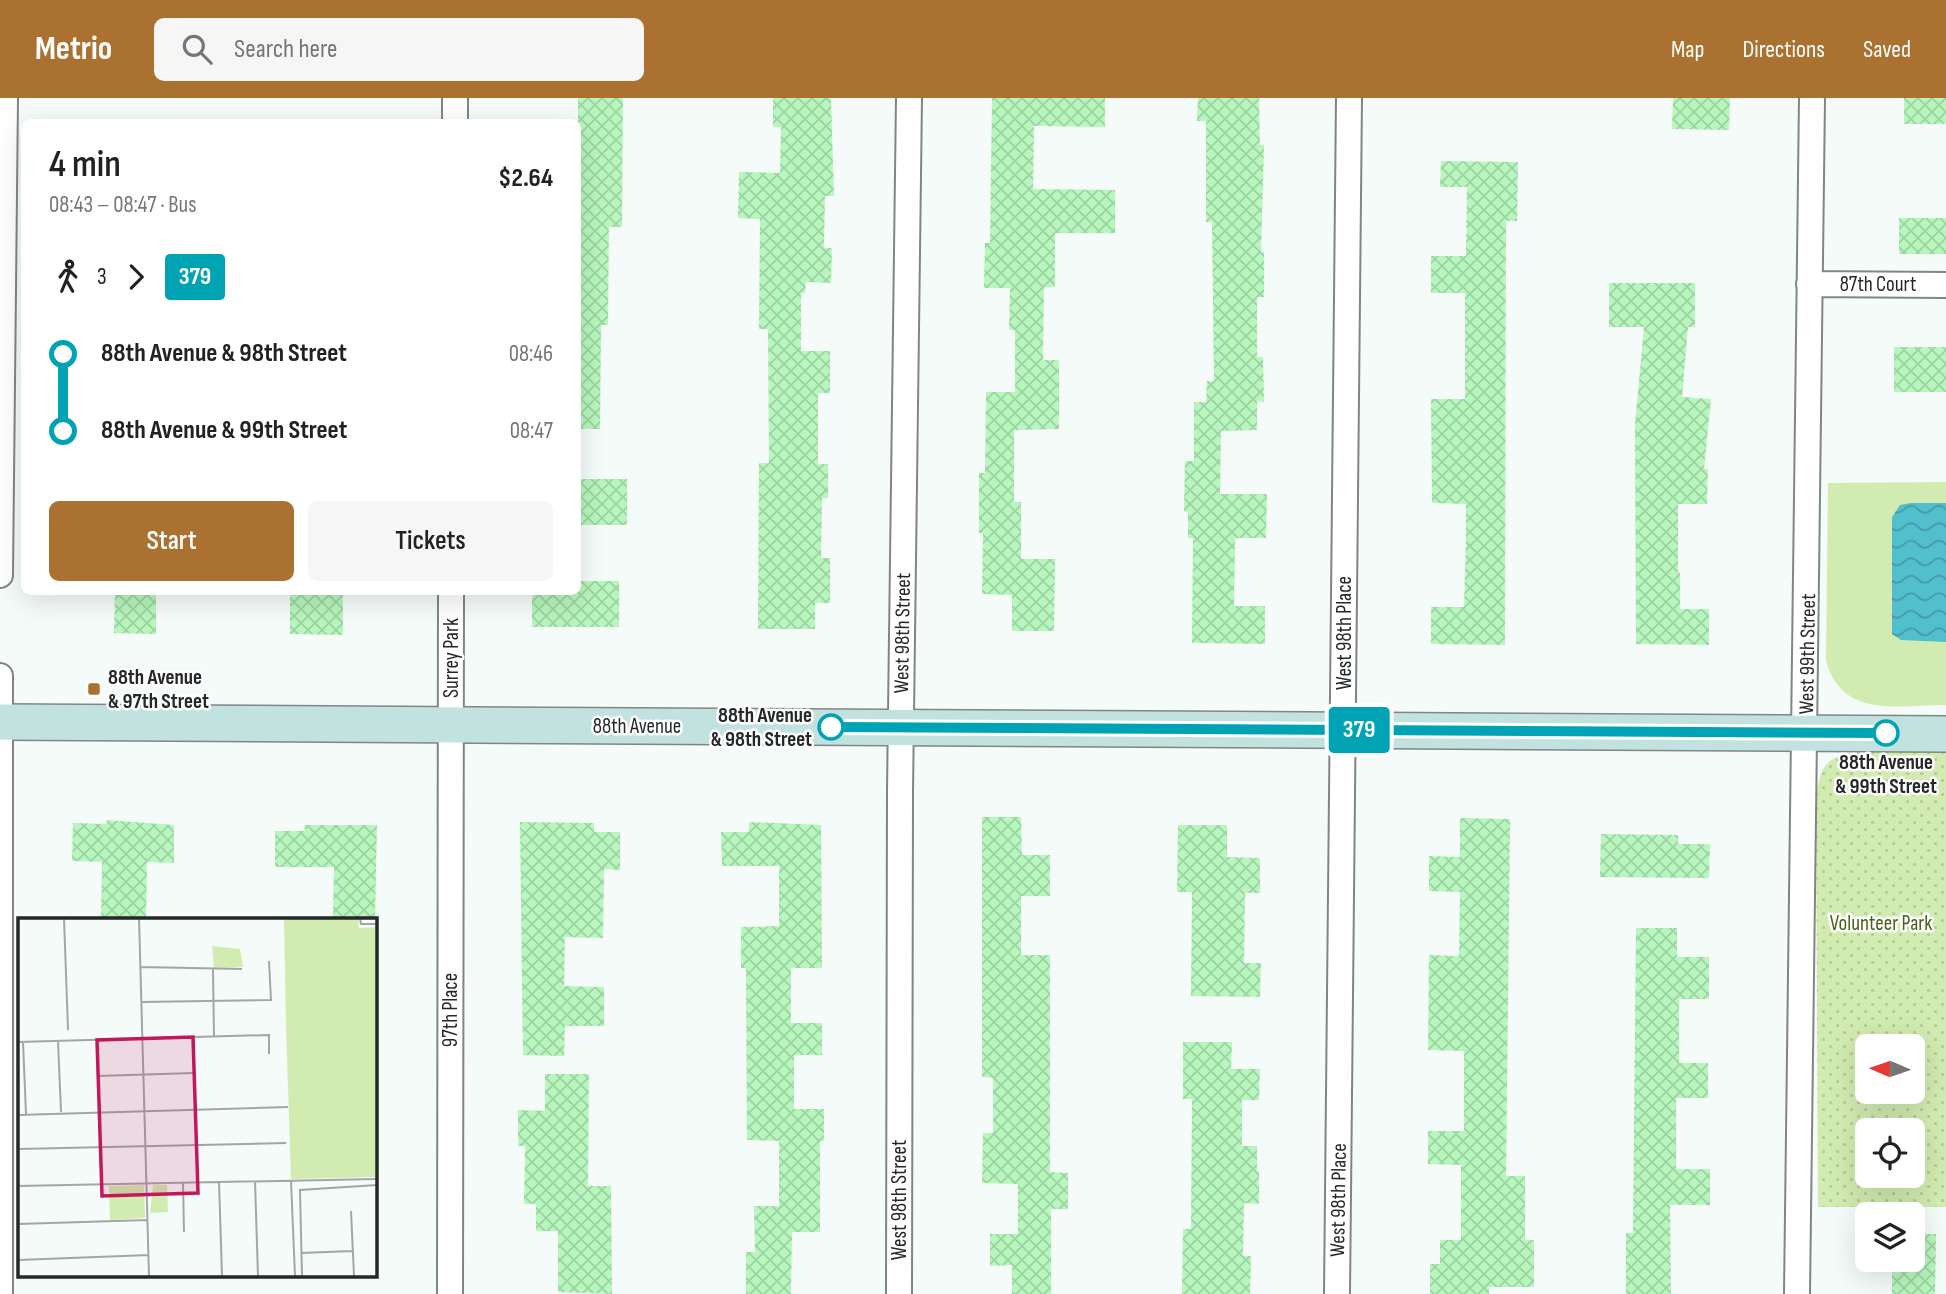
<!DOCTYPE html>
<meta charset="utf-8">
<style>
:root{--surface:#fff;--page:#f6f6f6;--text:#222;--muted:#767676;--accent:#aa7130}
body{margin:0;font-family:"Sofia Sans Condensed",sans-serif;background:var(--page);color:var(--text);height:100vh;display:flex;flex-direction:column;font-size:26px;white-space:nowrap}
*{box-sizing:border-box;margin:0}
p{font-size:23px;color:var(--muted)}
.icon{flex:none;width:38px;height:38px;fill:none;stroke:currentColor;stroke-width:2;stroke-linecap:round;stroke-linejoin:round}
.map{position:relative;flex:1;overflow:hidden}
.sheet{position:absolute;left:21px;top:21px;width:560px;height:476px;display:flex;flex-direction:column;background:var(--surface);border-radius:10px;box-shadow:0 7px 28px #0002}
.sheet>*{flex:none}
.badge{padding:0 14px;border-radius:5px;font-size:24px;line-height:46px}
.needle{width:46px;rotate:272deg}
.tools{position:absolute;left:1855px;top:936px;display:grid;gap:14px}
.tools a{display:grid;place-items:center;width:70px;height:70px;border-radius:10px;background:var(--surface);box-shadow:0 7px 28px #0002;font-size:35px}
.map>.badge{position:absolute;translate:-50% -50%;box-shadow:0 0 0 4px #fff}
.legs{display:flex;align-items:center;gap:10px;height:77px;padding:0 28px;font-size:23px}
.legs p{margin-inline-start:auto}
.overview{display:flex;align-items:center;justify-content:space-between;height:119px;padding:0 28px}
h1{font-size:38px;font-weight:600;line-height:52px}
.cta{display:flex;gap:14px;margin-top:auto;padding:14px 28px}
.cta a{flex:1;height:80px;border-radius:10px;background:var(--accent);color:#fff;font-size:28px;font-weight:600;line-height:80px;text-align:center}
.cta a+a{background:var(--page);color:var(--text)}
ul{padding:0 28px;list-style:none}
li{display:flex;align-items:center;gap:24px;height:77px;font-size:26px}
li i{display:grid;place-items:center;width:10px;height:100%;margin:0 9px;background:currentColor}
li i::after{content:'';width:18px;height:18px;margin:-9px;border:5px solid;border-radius:50%;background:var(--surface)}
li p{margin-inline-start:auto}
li:first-child i{background:linear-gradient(#0000 50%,currentColor 0)}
li:last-child i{background:linear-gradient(currentColor 50%,#0000 0)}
header{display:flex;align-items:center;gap:42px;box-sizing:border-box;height:98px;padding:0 35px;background:var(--accent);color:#fff}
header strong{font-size:33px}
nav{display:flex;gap:38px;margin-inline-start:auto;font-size:24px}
.search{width:490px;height:63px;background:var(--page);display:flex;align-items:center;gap:18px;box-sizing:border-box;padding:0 24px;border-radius:10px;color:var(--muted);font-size:26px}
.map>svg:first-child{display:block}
.grass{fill:#d2ebb0}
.park{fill:url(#park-dots);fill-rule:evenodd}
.water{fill:url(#water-waves)}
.building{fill:url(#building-cross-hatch)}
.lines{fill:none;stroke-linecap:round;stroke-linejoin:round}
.street-casing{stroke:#818684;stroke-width:28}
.secondary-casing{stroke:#818684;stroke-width:38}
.street{stroke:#fff;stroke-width:24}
.secondary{stroke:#c2e2e0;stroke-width:35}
.line-1-casing{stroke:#fff;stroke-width:16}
.line-1{stroke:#00a3b4;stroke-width:10}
.poi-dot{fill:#aa7130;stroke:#fff;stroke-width:2.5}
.stop-1-dot{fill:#fff;stroke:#00a3b4;stroke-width:3.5}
.labels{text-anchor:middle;stroke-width:5;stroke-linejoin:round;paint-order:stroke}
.street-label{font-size:21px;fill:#262827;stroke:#fff}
.poi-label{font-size:21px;font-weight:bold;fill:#262827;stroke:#fff;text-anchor:start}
.stop-label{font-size:21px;font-weight:bold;fill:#262827;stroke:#fff;text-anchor:end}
.park-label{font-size:21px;fill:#486116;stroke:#fff}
.inset-road{fill:none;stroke:#a2a7a5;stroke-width:2}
.view{fill:#c2185b;fill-opacity:0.15;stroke:#c2185b;stroke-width:3.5}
.inset-edge{fill:none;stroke:#262827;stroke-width:3.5}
</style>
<header>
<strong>Metrio</strong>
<div class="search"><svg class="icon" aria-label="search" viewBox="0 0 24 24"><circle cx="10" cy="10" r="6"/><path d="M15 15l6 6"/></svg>Search here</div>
<nav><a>Map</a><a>Directions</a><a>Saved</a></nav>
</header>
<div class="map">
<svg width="1946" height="1196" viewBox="0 0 1946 1196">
<defs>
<pattern id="park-dots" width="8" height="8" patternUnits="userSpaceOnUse" patternTransform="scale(1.75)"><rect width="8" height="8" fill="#d2ebb0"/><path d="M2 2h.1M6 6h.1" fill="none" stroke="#b4ca97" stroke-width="1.8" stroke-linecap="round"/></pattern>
<pattern id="water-waves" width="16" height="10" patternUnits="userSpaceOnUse" patternTransform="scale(1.75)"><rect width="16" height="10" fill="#52bfcc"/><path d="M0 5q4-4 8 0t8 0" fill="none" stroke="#449ba6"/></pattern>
<pattern id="building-cross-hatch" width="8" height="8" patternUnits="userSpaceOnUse" patternTransform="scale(1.75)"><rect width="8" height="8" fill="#b7f6bc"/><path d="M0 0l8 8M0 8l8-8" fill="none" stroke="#9dd3a2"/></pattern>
</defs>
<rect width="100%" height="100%" fill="#f5fbf9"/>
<path class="grass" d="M 1946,384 L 1946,607 C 1896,607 1843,621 1826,563 L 1828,385 Z"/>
<path class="park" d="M 1860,653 L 1946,653 L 1946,1109 L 1818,1109 L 1816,702 C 1820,668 1824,659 1860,653 ZM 1867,948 L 1913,948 L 1913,994 L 1867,994 ZM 1867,1032 L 1913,1032 L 1913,1078 L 1867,1078 Z"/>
<path class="water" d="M 1911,405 L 1946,405 L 1946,544 L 1901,542 L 1892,536 L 1892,419 L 1900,407 Z"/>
<path class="building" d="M 578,0 L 623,0 L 622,129 L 609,129 L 608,227 L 601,227 L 600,331 L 578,331 Z
M 773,0 L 831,0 L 834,98 L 825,98 L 824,150 L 832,150 L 831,185 L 806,184 L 805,195 L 801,195 L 801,253 L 830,253 L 830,295 L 818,295 L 818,366 L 828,366 L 828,400 L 822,400 L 821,460 L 830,460 L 830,505 L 815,505 L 815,531 L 758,531 L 759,365 L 769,365 L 768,231 L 759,231 L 760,121 L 738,120 L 739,74 L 780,75 L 781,29 L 773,29 Z
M 992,0 L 1105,0 L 1105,29 L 1034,28 L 1033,91 L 1115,92 L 1115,135 L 1055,135 L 1055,189 L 1044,189 L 1043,262 L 1059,262 L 1059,331 L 1014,332 L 1014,404 L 1021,404 L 1021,461 L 1055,461 L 1054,533 L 1012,533 L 1012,497 L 982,496 L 983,435 L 979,435 L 979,375 L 985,375 L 986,294 L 1015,294 L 1015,232 L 1009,232 L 1010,190 L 984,190 L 985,145 L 990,145 Z
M 1198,0 L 1259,0 L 1260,47 L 1264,47 L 1261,154 L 1264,154 L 1264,199 L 1257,199 L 1257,259 L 1263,259 L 1264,304 L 1257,303 L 1257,332 L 1221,333 L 1220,396 L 1267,396 L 1266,440 L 1235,440 L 1234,508 L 1265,508 L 1265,546 L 1192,545 L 1193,440 L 1188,440 L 1188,414 L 1184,413 L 1185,363 L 1194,363 L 1194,304 L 1206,304 L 1207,283 L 1214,283 L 1212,124 L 1206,124 L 1206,23 L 1197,23 Z
M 1673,0 L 1730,0 L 1729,32 L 1672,31 Z
M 1904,0 L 1946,0 L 1946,26 L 1904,26 Z
M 1441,63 L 1518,64 L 1517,123 L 1506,123 L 1505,547 L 1431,546 L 1431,509 L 1464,509 L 1466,443 L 1466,406 L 1432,405 L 1431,301 L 1465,301 L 1465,195 L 1431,195 L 1431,158 L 1466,158 L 1467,89 L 1440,89 Z
M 1899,120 L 1946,120 L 1946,156 L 1899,156 Z
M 1609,185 L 1695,185 L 1695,229 L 1688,229 L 1682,299 L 1711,301 L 1704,371 L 1708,371 L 1707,406 L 1678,406 L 1678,475 L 1680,475 L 1680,511 L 1709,511 L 1709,547 L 1636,546 L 1635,326 L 1644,229 L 1609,229 Z
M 1894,249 L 1946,249 L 1946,294 L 1894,294 Z
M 578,381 L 627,381 L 627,427 L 578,427 Z
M 578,483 L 619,483 L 619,529 L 532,529 L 532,494 L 578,494 Z
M 115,494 L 156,494 L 156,536 L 114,535 Z
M 290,494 L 343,494 L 343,537 L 290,536 Z
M 982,719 L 1021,719 L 1022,757 L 1050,757 L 1050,798 L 1021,798 L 1021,857 L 1050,857 L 1050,1074 L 1068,1075 L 1068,1111 L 1051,1111 L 1051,1196 L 1012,1196 L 1012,1167 L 990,1168 L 990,1136 L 1018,1136 L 1018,1086 L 982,1085 L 983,1035 L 993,1035 L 993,980 L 982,979 Z
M 1460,720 L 1510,721 L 1506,1078 L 1525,1078 L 1525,1142 L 1534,1142 L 1534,1189 L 1489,1189 L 1489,1196 L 1430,1196 L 1430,1166 L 1440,1166 L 1440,1142 L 1461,1142 L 1461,1067 L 1428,1066 L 1428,1033 L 1464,1033 L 1464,953 L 1428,952 L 1429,857 L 1459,858 L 1460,794 L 1429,793 L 1429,758 L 1460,759 Z
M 107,722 L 174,727 L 174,765 L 147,764 L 146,822 L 101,822 L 102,764 L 72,763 L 73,725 L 107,726 Z
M 520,724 L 594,725 L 594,734 L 620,734 L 620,772 L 604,771 L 603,840 L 565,839 L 564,888 L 604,889 L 604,928 L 565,928 L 564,958 L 523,957 Z
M 749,724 L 821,727 L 822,870 L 791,870 L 791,925 L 822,925 L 822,957 L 794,957 L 794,1011 L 824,1011 L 824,1043 L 820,1043 L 820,1134 L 792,1134 L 791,1196 L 746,1196 L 746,1154 L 755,1154 L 754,1108 L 779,1108 L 779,1043 L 747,1042 L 746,870 L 741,870 L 741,829 L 779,828 L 779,768 L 722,768 L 721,734 L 749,734 Z
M 304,727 L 377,727 L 375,822 L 333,822 L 334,769 L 275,769 L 275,733 L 305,733 Z
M 1178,727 L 1227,727 L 1227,759 L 1260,760 L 1260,795 L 1245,795 L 1244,865 L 1261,865 L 1260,899 L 1191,898 L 1192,794 L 1177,794 Z
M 1601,736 L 1678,737 L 1678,746 L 1710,746 L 1709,780 L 1600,779 Z
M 1636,830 L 1677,830 L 1677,859 L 1709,859 L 1709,901 L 1679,901 L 1679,965 L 1708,965 L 1708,1000 L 1676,1000 L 1676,1071 L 1710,1071 L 1710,1107 L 1670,1107 L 1671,1196 L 1626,1196 L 1626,1135 L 1633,1135 Z
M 1183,944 L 1232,944 L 1231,971 L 1260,971 L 1259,1002 L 1242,1002 L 1242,1048 L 1257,1048 L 1257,1074 L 1259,1073 L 1259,1106 L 1244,1105 L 1243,1158 L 1251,1158 L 1250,1196 L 1182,1196 L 1183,1131 L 1191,1131 L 1192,1001 L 1183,1001 Z
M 545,976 L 589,976 L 588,1088 L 611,1088 L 612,1196 L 558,1194 L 558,1133 L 536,1133 L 536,1106 L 524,1106 L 525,1048 L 518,1048 L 518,1012 L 545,1013 Z
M 1913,1136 L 1936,1136 L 1935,1196 L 1892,1196 L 1892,1162 L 1913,1162 Z"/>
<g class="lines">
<g class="street-casing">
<path id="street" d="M 455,24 L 455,0
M 1809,186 L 1946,187
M 0,477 L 5,0
M 0,578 L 0,1196
M 450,1196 L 451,494
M 899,1196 L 900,693 L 909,0
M 1337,1196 L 1349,0
M 1797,1196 L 1812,0"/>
</g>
<g class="secondary-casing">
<path id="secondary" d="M 0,624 L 1946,636"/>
</g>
<use href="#street" class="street"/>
<use href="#secondary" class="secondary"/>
</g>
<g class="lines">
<g class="line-1-casing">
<path id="line-1" d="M 831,629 L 1886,635"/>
</g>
<use href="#line-1" class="line-1"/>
</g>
<rect class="poi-dot" x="87" y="584" width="14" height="14" rx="3.5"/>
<g class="stop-1-dot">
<circle cx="831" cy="629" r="12"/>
<circle cx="1886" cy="635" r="12"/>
</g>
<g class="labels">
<g class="street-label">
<text x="1878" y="193">87th Court</text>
<text transform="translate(902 535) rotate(-89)" y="7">West 98th Street</text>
<text transform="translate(1344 535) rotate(-90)" y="7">West 98th Place</text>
<text transform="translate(1807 556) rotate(-89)" y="7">West 99th Street</text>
<text transform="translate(451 560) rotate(-90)" y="7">Surrey Park</text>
<text x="637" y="635">88th Avenue</text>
<text transform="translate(450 912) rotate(-90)" y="7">97th Place</text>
<text transform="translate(899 1102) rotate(-90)" y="7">West 98th Street</text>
<text transform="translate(1338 1102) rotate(-89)" y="7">West 98th Place</text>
</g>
<g class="poi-label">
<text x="108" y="586">88th Avenue<tspan x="108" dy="24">&amp; 97th Street</tspan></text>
</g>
<g class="stop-label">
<text x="812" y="624">88th Avenue<tspan x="812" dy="24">&amp; 98th Street</tspan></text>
<text x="1886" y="671" text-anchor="middle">88th Avenue<tspan x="1886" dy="24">&amp; 99th Street</tspan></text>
</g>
<g class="park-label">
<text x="1881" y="832">Volunteer Park</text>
</g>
</g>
<g transform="translate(18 820)">
<rect width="359" height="359" fill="#f5fbf9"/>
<path d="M 194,28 L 222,31 L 225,49 L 196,50 ZM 359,103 L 359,259 L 273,261 L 268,108 ZM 135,267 L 149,267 L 150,294 L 132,295 Z" fill="#d2ebb0"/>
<path d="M 266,0 L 340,0 L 341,10 L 359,9 L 359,106 L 268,108 ZM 126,267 L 127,300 L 92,302 L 91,268 Z" fill="#d2ebb0"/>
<path class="inset-road" d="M 46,0 L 50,112M 121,0 L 131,358M 342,0 L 343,6 L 359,6M 123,49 L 224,51M 195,51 L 196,118M 123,84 L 253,82 L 251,43M 40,123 L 43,194M 0,124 L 251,117 L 251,136M 5,124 L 8,196M 79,158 L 176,155M 0,197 L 270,189M 0,231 L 268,225M 237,263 L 240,358M 273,263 L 277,358M 201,264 L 204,358M 165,265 L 166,314M 0,268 L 359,261M 333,293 L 336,358M 0,306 L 130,302M 283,335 L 334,333M 0,342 L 131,337M 284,358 L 282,272 L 359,267"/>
<path class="view" d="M 175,119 L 180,275 L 84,278 L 79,122 Z"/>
<rect width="359" height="359" class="inset-edge"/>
</g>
</svg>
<div class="tools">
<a><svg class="needle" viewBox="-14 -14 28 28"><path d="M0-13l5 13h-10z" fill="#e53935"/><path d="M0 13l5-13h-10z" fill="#767676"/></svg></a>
<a><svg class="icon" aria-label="locate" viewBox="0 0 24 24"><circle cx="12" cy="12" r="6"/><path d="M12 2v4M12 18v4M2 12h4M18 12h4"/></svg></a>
<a><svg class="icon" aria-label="layers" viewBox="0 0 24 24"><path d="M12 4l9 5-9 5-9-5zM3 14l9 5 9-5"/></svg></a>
</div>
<b class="badge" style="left:1359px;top:632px;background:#00a3b4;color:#fff">379</b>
<section class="sheet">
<div class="overview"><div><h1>4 min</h1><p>08:43 – 08:47 · Bus</p></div><b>$2.64</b></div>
<div class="legs"><svg class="icon" aria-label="walk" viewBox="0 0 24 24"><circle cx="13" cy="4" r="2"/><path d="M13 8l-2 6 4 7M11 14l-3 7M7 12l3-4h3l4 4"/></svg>3<svg class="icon" aria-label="forward" viewBox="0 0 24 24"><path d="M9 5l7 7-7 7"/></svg><b class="badge" style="background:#00a3b4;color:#fff">379</b></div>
<ul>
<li><i style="color:#00a3b4"></i><b>88th Avenue &amp; 98th Street</b><p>08:46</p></li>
<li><i style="color:#00a3b4"></i><b>88th Avenue &amp; 99th Street</b><p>08:47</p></li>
</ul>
<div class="cta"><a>Start</a><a>Tickets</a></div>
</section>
</div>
